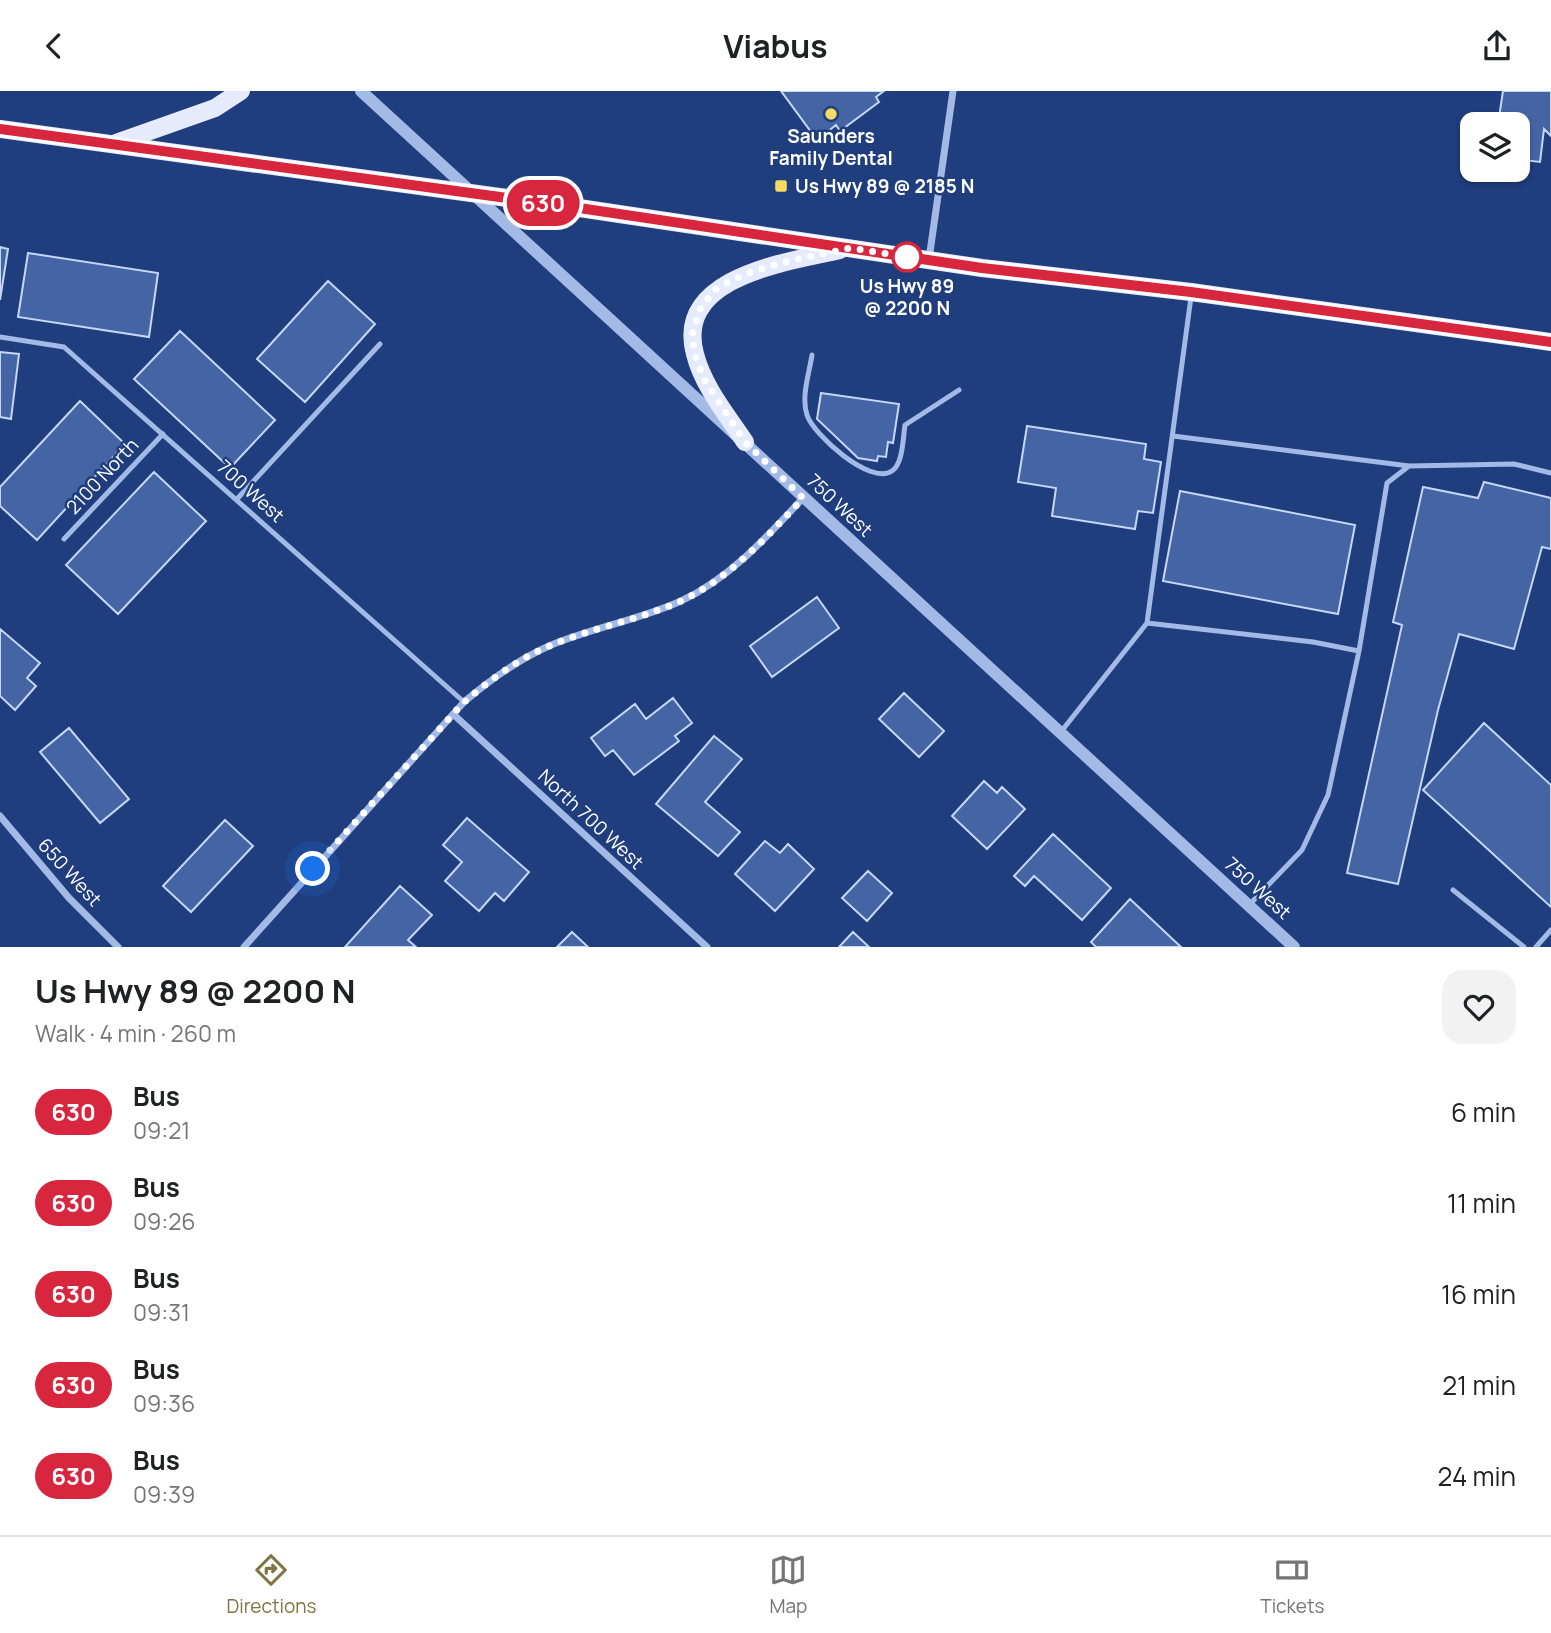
<!DOCTYPE html>
<meta charset="utf-8">
<style>
:root{--surface:#fff;--page:#f2f2f2;--text:#202124;--muted:#757577;--line:#e0e0e0;--accent:#7f7541}
body{margin:0;font-family:Manrope,sans-serif;background:var(--page);color:var(--text);height:100vh;display:flex;flex-direction:column;font-size:26px;white-space:nowrap}
*{box-sizing:border-box;margin:0}
p{font-size:23px;color:var(--muted)}
.icon{flex:none;width:38px;height:38px;fill:none;stroke:currentColor;stroke-width:2;stroke-linecap:round;stroke-linejoin:round}
.map{position:relative;height:856px;overflow:hidden}
.sheet{display:flex;flex-direction:column;background:var(--surface);flex:1}
.sheet>*{flex:none}
.badge{padding:0 14px;border-radius:23px;font-size:24px;line-height:46px}
.tools{position:absolute;left:1460px;top:21px;display:grid;gap:14px}
.tools a{display:grid;place-items:center;width:70px;height:70px;border-radius:14px;background:var(--surface);box-shadow:0 2px 5px #0004;font-size:35px}
.you{position:absolute;width:35px;height:35px;margin:-18px;border:5px solid #fff;border-radius:50%;background:#1a73e8;box-shadow:0 0 0 10px #1a73e833}
.map>.badge{position:absolute;translate:-50% -50%;box-shadow:0 0 0 4px #fff}
.round{display:grid;place-items:center;flex:none;width:74px;height:74px;border-radius:21px;background:var(--page)}
.overview{display:flex;align-items:center;justify-content:space-between;height:119px;padding:0 35px}
h1{font-size:33px;font-weight:700;line-height:52px}
ul{padding:0;list-style:none}
li{display:flex;align-items:center;gap:21px;height:91px;padding:0 35px}
li div{flex:1}
li b{display:block;font-size:26px}
li em{font-style:normal}
li .badge{min-width:77px;font-weight:700;text-align:center}
header{display:flex;justify-content:space-between;align-items:center;height:91px;padding:0 35px;background:var(--surface);font-size:32px;font-weight:700}
.menu{display:flex;justify-content:space-around;align-items:center;height:98px;border-top:2px solid var(--line);background:var(--surface);font-size:19px;color:var(--muted)}
.menu a{display:grid;justify-items:center;gap:4px}
.menu .current{color:var(--accent)}
.map>svg:first-child{display:block}
.building{fill:#4464a4;stroke:#c6d6f5;stroke-width:2}
.lines{fill:none;stroke-linecap:round;stroke-linejoin:round}
.service{stroke:#a3bae7;stroke-width:5}
.minor{stroke:#a3bae7;stroke-width:7}
.tertiary{stroke:#a3bae7;stroke-width:12}
.primary{stroke:#e5ebfd;stroke-width:18}
.line-casing{stroke:#fff;stroke-width:16}
.line{stroke:#d7263d;stroke-width:10}
.walk{stroke:#fff;stroke-width:7;stroke-dasharray:0 12.6}
.poi-dot{fill:#f4db64;stroke:#203e7d;stroke-width:2.5}
.stop-dot{fill:#fff;stroke:#d7263d;stroke-width:3.5}
.labels{text-anchor:middle;stroke-width:5;stroke-linejoin:round;paint-order:stroke}
.poi-label{font-size:19px;font-weight:bold;fill:#fff;stroke:#203e7d}
.stop-label{font-size:19px;font-weight:bold;fill:#fff;stroke:#203e7d}
.street-label{font-size:19px;fill:#fff;stroke:#203e7d}
</style>
<header><svg class="icon" aria-label="back" viewBox="0 0 24 24"><path d="M15 5l-7 7 7 7"/></svg>Viabus<svg class="icon" aria-label="share" viewBox="0 0 24 24"><path d="M12 15V3M7 8l5-5 5 5M5 13v7h14v-7"/></svg></header>
<div class="map">
<svg width="1551" height="856" viewBox="0 0 1551 856">
<rect width="100%" height="100%" fill="#203e7d"/>
<path class="building" d="M 781,0 L 884,0 L 876,6 L 879,11 L 840,40 L 836,34 L 817,49 Z
M 1503,0 L 1551,0 L 1551,45 L 1544,38 L 1540,71 L 1517,68 L 1517,33 L 1498,33 Z
M 0,156 L 8,158 L 0,209 Z
M 28,162 L 158,182 L 149,246 L 18,226 Z
M 328,190 L 375,233 L 305,311 L 257,268 Z
M 180,240 L 275,329 L 230,377 L 134,288 Z
M 0,261 L 19,263 L 11,328 L 0,326 Z
M 821,302 L 899,313 L 893,352 L 888,351 L 886,366 L 878,365 L 877,370 L 858,367 L 817,328 Z
M 80,310 L 125,353 L 37,449 L 0,415 L 0,396 Z
M 1027,335 L 1146,353 L 1144,368 L 1161,371 L 1153,422 L 1138,420 L 1135,438 L 1052,425 L 1056,397 L 1018,391 Z
M 154,381 L 206,430 L 118,523 L 66,474 Z
M 1484,391 L 1551,407 L 1551,458 L 1542,456 L 1514,558 L 1459,543 L 1438,619 L 1398,793 L 1347,782 L 1402,534 L 1393,531 L 1423,396 L 1478,407 Z
M 1180,400 L 1355,434 L 1338,523 L 1163,490 Z
M 817,506 L 839,537 L 772,586 L 750,555 Z
M 0,538 L 40,572 L 27,587 L 36,595 L 15,619 L 0,605 Z
M 904,602 L 944,640 L 919,666 L 879,628 Z
M 673,607 L 692,632 L 675,645 L 679,650 L 634,684 L 613,659 L 605,665 L 591,647 L 635,613 L 646,628 Z
M 1484,632 L 1551,694 L 1551,816 L 1423,699 Z
M 69,637 L 129,708 L 100,732 L 40,661 Z
M 714,645 L 742,668 L 705,711 L 740,741 L 718,765 L 656,713 Z
M 984,690 L 997,702 L 1002,696 L 1025,718 L 987,758 L 952,725 Z
M 467,727 L 529,781 L 504,810 L 495,802 L 479,820 L 445,790 L 462,771 L 443,754 Z
M 225,729 L 253,755 L 191,821 L 163,795 Z
M 1053,743 L 1111,797 L 1082,829 L 1034,785 L 1025,795 L 1014,785 Z
M 765,750 L 780,762 L 788,753 L 814,778 L 775,820 L 735,783 Z
M 868,780 L 892,802 L 867,830 L 842,807 Z
M 400,795 L 432,824 L 408,849 L 416,856 L 345,856 Z
M 1130,808 L 1181,856 L 1096,856 L 1091,851 Z
M 572,841 L 588,856 L 557,856 Z
M 853,841 L 869,856 L 839,856 Z"/>
<g class="lines">
<path class="service" d="M 0,246 L 64,256 L 464,611
M 812,264 C 809,283 801,306 807,324 C 813,343 870,395 892,380 C 903,373 903,347 905,334 L 959,299
M 1173,345 L 1409,375
M 237,408 L 380,253
M 64,448 L 163,343
M 1147,532 L 1191,206
M 1359,560 L 1387,392 L 1409,375 L 1514,373 L 1551,382
M 1060,642 L 1147,532 L 1313,551 L 1359,560 L 1328,704 L 1302,759 L 1250,813
M 1453,799 L 1524,856
M 1536,856 L 1551,839"/>
<path class="minor" d="M 929,168 L 953,0
M 453,623 L 707,856
M 0,725 L 69,807 L 118,856
M 244,856 L 464,611 C 490,589 517,569 549,555 C 591,537 639,529 681,510 C 730,487 767,446 803,407"/>
<path class="tertiary" d="M 361,0 L 1294,856"/>
<path class="primary" d="M 0,38 L 559,114 L 982,177 L 1191,201 L 1551,251
M 116,52 L 215,17 L 241,0
M 745,351 C 727,324 703,295 695,263 C 674,185 788,171 840,159"/>
</g>
<g class="lines">
<g class="line-casing">
<path id="line" d="M 0,38 L 559,114 L 982,177 L 1191,201 L 1551,251"/>
</g>
<use href="#line" class="line"/>
<path class="walk" d="M 313,778 L 464,611 C 490,589 517,569 549,555 C 591,537 639,529 681,510 C 730,487 767,446 803,407 L 745,351 L 704,288 L 695,264 L 692,244 L 701,216 L 716,198 L 731,190 L 748,182 L 780,172 L 850,157 L 907,166"/>
</g>
<g class="poi-dot">
<circle cx="831" cy="23" r="7"/>
<rect x="774" y="88" width="14" height="14" rx="3.5"/>
</g>
<circle class="stop-dot" cx="907" cy="166" r="14"/>
<g class="labels">
<g class="poi-label">
<text x="831" y="52">Saunders<tspan x="831" dy="22">Family Dental</tspan></text>
<text x="795" y="102" text-anchor="start">Us Hwy 89 @ 2185 N</text>
</g>
<g class="stop-label">
<text x="907" y="202">Us Hwy 89<tspan x="907" dy="22">@ 2200 N</tspan></text>
</g>
<g class="street-label">
<text transform="translate(102 385) rotate(-47)" y="7">2100 North</text>
<text transform="translate(251 400) rotate(42)" y="7">700 West</text>
<text transform="translate(840 414) rotate(43)" y="7">750 West</text>
<text transform="translate(591 728) rotate(43)" y="7">North 700 West</text>
<text transform="translate(70 781) rotate(48)" y="7">650 West</text>
<text transform="translate(1258 797) rotate(42)" y="7">750 West</text>
</g>
</g>
</svg>
<div class="tools">
<a><svg class="icon" aria-label="layers" viewBox="0 0 24 24"><path d="M12 4l9 5-9 5-9-5zM3 14l9 5 9-5"/></svg></a>
</div>
<div class="you" style="left:313px;top:778px"></div>
<b class="badge" style="left:543px;top:112px;background:#d7263d;color:#fff">630</b>
</div>
<section class="sheet">
<div class="overview"><div><h1>Us Hwy 89 @ 2200 N</h1><p>Walk · 4 min · 260 m</p></div><a class="round"><svg class="icon" aria-label="heart" viewBox="0 0 24 24"><path d="M12 20l-8-8c-3-5 5-10 8-4 3-6 11-1 8 4z"/></svg></a></div>
<ul>
<li><span class="badge" style="background:#d7263d;color:#fff">630</span><div><b>Bus</b><p>09:21</p></div><em>6 min</em></li>
<li><span class="badge" style="background:#d7263d;color:#fff">630</span><div><b>Bus</b><p>09:26</p></div><em>11 min</em></li>
<li><span class="badge" style="background:#d7263d;color:#fff">630</span><div><b>Bus</b><p>09:31</p></div><em>16 min</em></li>
<li><span class="badge" style="background:#d7263d;color:#fff">630</span><div><b>Bus</b><p>09:36</p></div><em>21 min</em></li>
<li><span class="badge" style="background:#d7263d;color:#fff">630</span><div><b>Bus</b><p>09:39</p></div><em>24 min</em></li>
</ul>
</section>
<nav class="menu">
<a class="current"><svg class="icon" aria-label="directions" viewBox="0 0 24 24"><path d="M12 3l9 9-9 9-9-9zM9 14v-3h6M13 9l2 2-2 2"/></svg>Directions</a>
<a><svg class="icon" aria-label="map" viewBox="0 0 24 24"><path d="M3 6l6-2 6 2 6-2v14l-6 2-6-2-6 2zM9 4v14M15 6v14"/></svg>Map</a>
<a><svg class="icon" aria-label="tickets" viewBox="0 0 24 24"><path d="M3 7h18v10H3zM15 7v10"/></svg>Tickets</a>
</nav>
